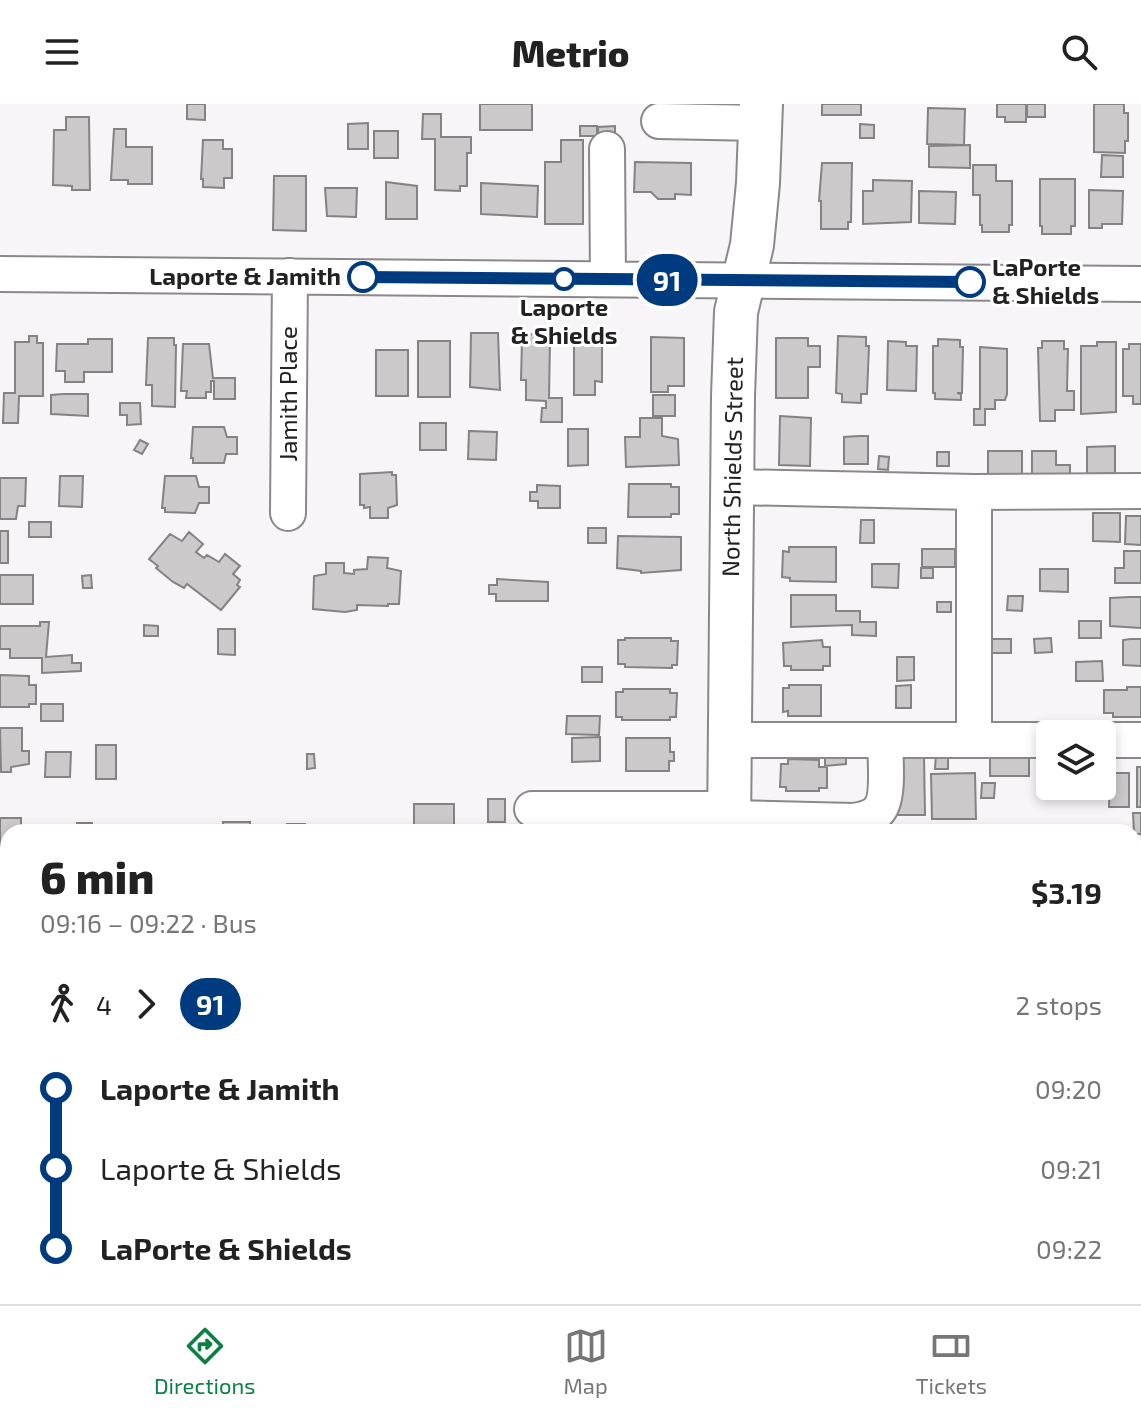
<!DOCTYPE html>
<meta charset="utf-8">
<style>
:root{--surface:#fff;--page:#f6f6f6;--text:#222;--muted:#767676;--line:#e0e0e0;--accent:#0b8043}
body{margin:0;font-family:"Exo 2",sans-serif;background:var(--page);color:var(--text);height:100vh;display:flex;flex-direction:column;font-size:30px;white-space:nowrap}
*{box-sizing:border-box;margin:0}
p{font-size:26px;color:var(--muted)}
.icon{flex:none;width:44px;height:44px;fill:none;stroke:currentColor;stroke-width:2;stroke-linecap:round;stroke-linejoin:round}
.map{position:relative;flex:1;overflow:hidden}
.drawer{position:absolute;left:0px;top:720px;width:1142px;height:480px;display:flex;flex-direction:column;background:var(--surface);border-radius:24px 24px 0 0;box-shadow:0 4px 12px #0003}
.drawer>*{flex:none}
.badge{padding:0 16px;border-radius:26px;font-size:28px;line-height:52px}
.controls{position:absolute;left:1036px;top:616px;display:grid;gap:16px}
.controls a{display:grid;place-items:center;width:80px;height:80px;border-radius:8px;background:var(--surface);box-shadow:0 4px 12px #0003;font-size:40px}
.map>.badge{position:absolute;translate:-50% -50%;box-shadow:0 0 0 4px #fff}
.legs{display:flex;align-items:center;gap:12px;height:88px;padding:0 40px;font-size:26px}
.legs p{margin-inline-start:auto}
.headline{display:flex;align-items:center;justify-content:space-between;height:136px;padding:0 40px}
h1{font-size:44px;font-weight:800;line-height:60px}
ul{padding:0 40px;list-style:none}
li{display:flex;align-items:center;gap:28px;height:80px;font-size:30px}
li i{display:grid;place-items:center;width:12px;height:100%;margin:0 10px;background:currentColor}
li i::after{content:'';width:20px;height:20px;margin:-10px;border:6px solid;border-radius:50%;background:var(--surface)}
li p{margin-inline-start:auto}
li:first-child i{background:linear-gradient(#0000 50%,currentColor 0)}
li:last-child i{background:linear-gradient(currentColor 50%,#0000 0)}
header{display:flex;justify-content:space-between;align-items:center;height:104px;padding:0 40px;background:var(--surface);font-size:36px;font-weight:800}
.tab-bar{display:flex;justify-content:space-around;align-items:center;height:112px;border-top:2px solid var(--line);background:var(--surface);font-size:22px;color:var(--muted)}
.tab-bar a{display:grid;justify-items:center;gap:4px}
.tab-bar .current{color:var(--accent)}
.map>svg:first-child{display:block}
.building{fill:#ccc9ca;stroke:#858283;stroke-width:2}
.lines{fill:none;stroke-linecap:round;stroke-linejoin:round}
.minor-casing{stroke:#8b888b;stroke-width:38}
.major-casing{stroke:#8b888b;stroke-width:46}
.minor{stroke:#fff;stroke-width:34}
.major{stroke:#fff;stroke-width:42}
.tram{stroke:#5b595b;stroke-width:2}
.line-1-casing{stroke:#fff;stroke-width:18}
.line-1{stroke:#003b80;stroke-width:12}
.stop-1-dot{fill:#fff;stroke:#003b80;stroke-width:4}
.labels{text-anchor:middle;stroke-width:6;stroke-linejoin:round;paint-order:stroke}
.stop-label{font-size:24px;font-weight:bold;fill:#232223;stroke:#fff;text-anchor:start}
.street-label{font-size:24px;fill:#232223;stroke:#fff}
</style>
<header><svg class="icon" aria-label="menu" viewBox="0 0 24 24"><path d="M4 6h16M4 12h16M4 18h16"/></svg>Metrio<svg class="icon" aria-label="search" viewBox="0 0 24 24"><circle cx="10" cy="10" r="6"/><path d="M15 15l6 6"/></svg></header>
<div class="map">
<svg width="1141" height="1200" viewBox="0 0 1141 1200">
<rect width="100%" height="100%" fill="#f7f5f7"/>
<path class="building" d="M 187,0 L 205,0 L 205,16 L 187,15 Z
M 480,0 L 532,0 L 532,26 L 480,26 Z
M 822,0 L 861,0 L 861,11 L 822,11 Z
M 997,0 L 1026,0 L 1026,18 L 1005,18 L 1005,13 L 997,13 Z
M 1027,0 L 1045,0 L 1045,13 L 1027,13 Z
M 1094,0 L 1124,0 L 1124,9 L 1128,9 L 1128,37 L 1125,37 L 1125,49 L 1094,48 Z
M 928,4 L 965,5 L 964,41 L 927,40 Z
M 423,10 L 441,10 L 441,33 L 471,33 L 471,49 L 467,49 L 467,82 L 460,82 L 460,87 L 435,86 L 435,35 L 422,35 Z
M 66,13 L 89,13 L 90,86 L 72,86 L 72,82 L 53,81 L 54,26 L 66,26 Z
M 368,19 L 368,45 L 348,45 L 348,20 Z
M 860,20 L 874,21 L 874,34 L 860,34 Z
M 580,22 L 597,22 L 597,32 L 580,32 Z
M 615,22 L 615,37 L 598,37 L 598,23 Z
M 114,25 L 126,25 L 126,43 L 152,43 L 152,80 L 128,80 L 128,76 L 111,76 Z
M 374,27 L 398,27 L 398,54 L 374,54 Z
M 203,36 L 223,36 L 223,45 L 232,45 L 232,74 L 224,74 L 224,84 L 203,83 L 203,75 L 201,75 Z
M 561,36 L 583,36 L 583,120 L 545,120 L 545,58 L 561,58 Z
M 970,41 L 970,64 L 929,63 L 929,42 Z
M 1102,51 L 1123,52 L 1123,73 L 1101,73 Z
M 635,58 L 691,59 L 691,91 L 675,90 L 675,95 L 658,95 L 651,88 L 634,88 Z
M 822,59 L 852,59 L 851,118 L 848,118 L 848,125 L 821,125 L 821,97 L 819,97 Z
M 973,61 L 996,61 L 996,77 L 1012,77 L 1012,121 L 1009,121 L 1009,128 L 982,128 L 982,121 L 980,121 L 980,91 L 973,91 Z
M 274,72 L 306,72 L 306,127 L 273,126 Z
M 1040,75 L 1075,75 L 1075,122 L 1071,122 L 1071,130 L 1042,130 L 1042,122 L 1040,122 Z
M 873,76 L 912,77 L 911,118 L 863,120 L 863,87 L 873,87 Z
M 386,78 L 417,82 L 417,115 L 386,115 Z
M 481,79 L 538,82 L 537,113 L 481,110 Z
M 325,84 L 357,84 L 356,113 L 327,112 Z
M 1089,86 L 1123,87 L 1122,120 L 1102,120 L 1102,124 L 1089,124 Z
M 919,87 L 956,88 L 955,120 L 919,119 Z
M 471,229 L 498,229 L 500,286 L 470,283 Z
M 525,230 L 546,231 L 546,236 L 550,236 L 549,294 L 562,294 L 562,318 L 541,318 L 542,304 L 546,304 L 546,297 L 526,296 L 526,276 L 521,276 L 522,236 L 525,236 Z
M 29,232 L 37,232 L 37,239 L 43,239 L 43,292 L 19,292 L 18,319 L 3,319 L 4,289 L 15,289 L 15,238 L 29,238 Z
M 838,232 L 866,233 L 866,242 L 869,242 L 867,290 L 861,290 L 861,299 L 842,298 L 842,290 L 836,289 Z
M 651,233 L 684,234 L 684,282 L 668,282 L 668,288 L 651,288 Z
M 148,234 L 174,234 L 174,241 L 176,241 L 175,303 L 152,302 L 152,281 L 146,281 Z
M 776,234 L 808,234 L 808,242 L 820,242 L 820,263 L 808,263 L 808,294 L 776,294 Z
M 88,235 L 112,235 L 112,268 L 84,268 L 84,278 L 65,278 L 65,267 L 56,267 L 57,240 L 88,240 Z
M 938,235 L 960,236 L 960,243 L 963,243 L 962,289 L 957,289 L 961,290 L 961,296 L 935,295 L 935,289 L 933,289 L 933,242 L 938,242 Z
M 418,237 L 450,237 L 450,293 L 418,293 Z
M 574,237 L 602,237 L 602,278 L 595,277 L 595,291 L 574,291 Z
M 888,237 L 906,238 L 906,242 L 917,242 L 916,287 L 887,286 Z
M 1042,237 L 1064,237 L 1064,245 L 1068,245 L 1067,287 L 1074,287 L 1074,306 L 1055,306 L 1055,317 L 1040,317 L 1038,244 L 1042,244 Z
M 1097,238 L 1116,238 L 1116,308 L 1081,310 L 1081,242 L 1097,242 Z
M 183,240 L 209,240 L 213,274 L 235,274 L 235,295 L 214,295 L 214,277 L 211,277 L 211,288 L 206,288 L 206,294 L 186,294 L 187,287 L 181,287 Z
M 1129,240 L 1141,240 L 1141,300 L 1133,300 L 1133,292 L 1123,292 L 1123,245 L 1129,245 Z
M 980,243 L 1007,245 L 1007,290 L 1005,296 L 995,296 L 995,305 L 985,305 L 985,321 L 974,321 L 974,305 L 980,305 Z
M 376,246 L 408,246 L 408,292 L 376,292 Z
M 63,290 L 88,290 L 88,312 L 51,310 L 51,291 Z
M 653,291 L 675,291 L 675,312 L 653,312 Z
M 120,299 L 140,299 L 141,320 L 127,321 L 127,311 L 120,311 Z
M 780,312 L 811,314 L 810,362 L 779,361 Z
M 640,314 L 662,314 L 662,332 L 678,335 L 679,361 L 626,363 L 625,333 L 640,333 Z
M 420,319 L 446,319 L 446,346 L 420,346 Z
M 193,323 L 224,323 L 227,333 L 237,333 L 237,350 L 226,350 L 224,359 L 193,359 L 193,354 L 191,354 Z
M 568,325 L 588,325 L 588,361 L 568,362 Z
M 469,327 L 497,328 L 496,356 L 468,355 Z
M 859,332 L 868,332 L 868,360 L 844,360 L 844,333 Z
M 140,336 L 148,340 L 142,350 L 134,346 Z
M 1115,342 L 1115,369 L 1087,370 L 1087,343 Z
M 988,347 L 1022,347 L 1022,371 L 988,371 Z
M 1032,347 L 1056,347 L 1056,361 L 1070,361 L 1070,374 L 1056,374 L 1056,370 L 1032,370 Z
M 937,348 L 949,348 L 949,362 L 937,362 Z
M 879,352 L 889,353 L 888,366 L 878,365 Z
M 392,368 L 392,371 L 396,371 L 397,401 L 388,404 L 388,414 L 370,414 L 370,403 L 364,404 L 364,401 L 360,401 L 360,370 Z
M 60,372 L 83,372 L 82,403 L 59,402 Z
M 165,372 L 196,372 L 199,383 L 209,383 L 209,399 L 199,399 L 195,409 L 165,408 L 165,404 L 162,404 Z
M 0,374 L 26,374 L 25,402 L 18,402 L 16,415 L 0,415 Z
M 629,380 L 671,380 L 671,383 L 679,383 L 679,410 L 671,410 L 671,413 L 628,413 Z
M 537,381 L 560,382 L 560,404 L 538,404 L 538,397 L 530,397 L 530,388 L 537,388 Z
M 1093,409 L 1120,409 L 1120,438 L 1093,437 Z
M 1126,412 L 1141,412 L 1141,441 L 1125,440 Z
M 861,416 L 874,416 L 874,439 L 860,439 Z
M 29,418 L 51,418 L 51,433 L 29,433 Z
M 588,424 L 606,424 L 606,439 L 588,439 Z
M 0,427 L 8,427 L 8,459 L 0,459 Z
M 189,428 L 203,440 L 196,448 L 204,454 L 207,451 L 219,458 L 225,450 L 240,462 L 233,470 L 240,476 L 237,481 L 240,483 L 221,506 L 187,480 L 184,484 L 173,478 L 156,464 L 158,462 L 149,455 L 170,430 L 182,437 Z
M 618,432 L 681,433 L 681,466 L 641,469 L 641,467 L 617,464 Z
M 789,443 L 836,443 L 836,478 L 790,477 L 790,474 L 782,473 L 783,447 L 789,448 Z
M 922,445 L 955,445 L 955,463 L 922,463 Z
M 1124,447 L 1141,447 L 1141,479 L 1115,479 L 1115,464 L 1124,464 Z
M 368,453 L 388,454 L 387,464 L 401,467 L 399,500 L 388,500 L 388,502 L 357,501 L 357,506 L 345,508 L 313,505 L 314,472 L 326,470 L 326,459 L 344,459 L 344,469 L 354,470 L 354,466 L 367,465 Z
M 872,460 L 899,460 L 898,484 L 872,483 Z
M 921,464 L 933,464 L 933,474 L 921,474 Z
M 1040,465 L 1068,465 L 1068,488 L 1040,487 Z
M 0,471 L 33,471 L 33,500 L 0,500 Z
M 91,471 L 92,484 L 83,484 L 82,472 Z
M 497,475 L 548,478 L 548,497 L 496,497 L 496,490 L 489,490 L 489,481 L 497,481 Z
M 791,491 L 836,491 L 836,507 L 860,507 L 860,518 L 876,518 L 876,532 L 852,531 L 852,521 L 791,523 Z
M 1008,492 L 1023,492 L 1022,507 L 1007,506 Z
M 1130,493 L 1141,493 L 1141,524 L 1110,522 L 1110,494 Z
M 937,498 L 951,498 L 951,508 L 937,508 Z
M 1079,517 L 1101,517 L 1101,534 L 1079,534 Z
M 40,518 L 49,518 L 46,553 L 72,551 L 72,559 L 81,559 L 81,567 L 42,569 L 42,554 L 10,554 L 10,545 L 0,545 L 0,522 L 40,522 Z
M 144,521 L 158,522 L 158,532 L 144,532 Z
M 218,525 L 235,525 L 235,551 L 218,550 Z
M 625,534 L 671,534 L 671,537 L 678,537 L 677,561 L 672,561 L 672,564 L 625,563 L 625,560 L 618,560 L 618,536 L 625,536 Z
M 1051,534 L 1052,548 L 1035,549 L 1034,535 Z
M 990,535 L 1011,535 L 1011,549 L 990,549 Z
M 1130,535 L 1141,535 L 1141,562 L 1123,561 L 1123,536 Z
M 822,536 L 823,543 L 830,543 L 830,562 L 823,562 L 823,566 L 791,566 L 791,562 L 784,562 L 783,539 Z
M 897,553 L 914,553 L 914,576 L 897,577 Z
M 1102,557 L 1103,577 L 1076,577 L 1076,558 Z
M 582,563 L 602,563 L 602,578 L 582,578 Z
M 0,571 L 29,572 L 29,581 L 36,581 L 36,600 L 29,600 L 29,603 L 0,603 Z
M 789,581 L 821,581 L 821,612 L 788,612 L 788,607 L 783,608 L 783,584 L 789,584 Z
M 911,581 L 911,604 L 896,604 L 896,582 Z
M 1127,583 L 1141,583 L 1141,613 L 1113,613 L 1113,609 L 1104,609 L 1104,586 L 1127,586 Z
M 623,585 L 670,585 L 670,589 L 677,589 L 676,613 L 670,613 L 670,616 L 622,616 L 622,613 L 616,613 L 616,588 L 623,588 Z
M 41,600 L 63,600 L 63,617 L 41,617 Z
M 567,612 L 600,612 L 599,631 L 566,630 Z
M 0,624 L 22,624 L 22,647 L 29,647 L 29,660 L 11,663 L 11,668 L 1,668 Z
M 600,633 L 600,657 L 572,658 L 572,634 Z
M 626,634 L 670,634 L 670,648 L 674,648 L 674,657 L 669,657 L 669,667 L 626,667 Z
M 96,641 L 116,641 L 116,675 L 96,675 Z
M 825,647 L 846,651 L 846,660 L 825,662 Z
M 990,647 L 1029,647 L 1029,672 L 990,672 Z
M 46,648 L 71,648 L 70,673 L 45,673 Z
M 936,649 L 948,649 L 948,665 L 935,665 Z
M 307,650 L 314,650 L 315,664 L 307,665 Z
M 897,652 L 924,652 L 925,711 L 898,711 Z
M 788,655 L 819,656 L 819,663 L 827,663 L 827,684 L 819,684 L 819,687 L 786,687 L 786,683 L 780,683 L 781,660 L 788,660 Z
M 1137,663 L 1141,663 L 1141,703 L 1137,703 Z
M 975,669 L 976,715 L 932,715 L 931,670 Z
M 1110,669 L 1129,669 L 1129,703 L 1109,703 Z
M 982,679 L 995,679 L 994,694 L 981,694 Z
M 488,695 L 505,695 L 505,718 L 488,718 Z
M 414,700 L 454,700 L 454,721 L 443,721 L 443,726 L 414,726 Z
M 1133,709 L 1141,709 L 1141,730 L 1134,730 Z
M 0,714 L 21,714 L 21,722 L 31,722 L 31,728 L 8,728 L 8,745 L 0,745 Z
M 223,718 L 250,718 L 250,728 L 223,728 Z
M 77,719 L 92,719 L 92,728 L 77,728 Z
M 287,720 L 305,720 L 305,728 L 287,728 Z
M 1062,722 L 1082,722 L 1082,728 L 1062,728 Z
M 1139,742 L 1141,777 L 1136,777 L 1136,759 Z
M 1134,1015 L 1141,1015 L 1141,1073 L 1135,1073 L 1134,1067 Z
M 0,1070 L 8,1070 L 8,1092 L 0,1092 Z
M 1134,1160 L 1141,1160 L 1141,1187 L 1134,1187 Z
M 804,1192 L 819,1192 L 819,1200 L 804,1200 Z
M 1102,1192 L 1117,1192 L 1117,1200 L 1102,1200 Z"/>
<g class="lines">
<g class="minor-casing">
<path id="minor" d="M 659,17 L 760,19
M 607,45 L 608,175
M 0,170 L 1141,180
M 732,383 L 974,388 L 1141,387
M 974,388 L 974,636
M 288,409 L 290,172
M 730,636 L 1050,636
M 1102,636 L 1141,636
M 532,705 L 729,705
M 729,714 L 854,717 C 863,715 872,714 878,707 C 890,695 885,653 885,636
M 0,879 L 8,879
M 1134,887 L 1141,887
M 0,934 L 8,934
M 1134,941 L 1141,941
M 1134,1144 L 1141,1144
M 0,1187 L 8,1187
M 251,1200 L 251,1192"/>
</g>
<g class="major-casing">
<path id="major" d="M 729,728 L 733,292 L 736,208 L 752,141 L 758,79 L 761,0
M 724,1200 L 724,1192"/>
</g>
<use href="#minor" class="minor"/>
<use href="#major" class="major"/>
<path class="tram" d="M 0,899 L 8,899
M 1134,906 L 1141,907"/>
</g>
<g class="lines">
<g class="line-1-casing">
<path id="line-1" d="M 363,173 L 970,178"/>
</g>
<use href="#line-1" class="line-1"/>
</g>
<g class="stop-1-dot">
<circle cx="363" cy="173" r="14"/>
<circle cx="564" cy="175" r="10"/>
<circle cx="970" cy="178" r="14"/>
</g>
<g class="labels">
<g class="stop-label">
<text x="992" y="172">LaPorte<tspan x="992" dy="28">&amp; Shields</tspan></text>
<text x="341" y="181" text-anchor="end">Laporte &amp; Jamith</text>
<text x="564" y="212" text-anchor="middle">Laporte<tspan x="564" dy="28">&amp; Shields</tspan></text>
</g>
<g class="street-label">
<text transform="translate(289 290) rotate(-90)" y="8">Jamith Place</text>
<text transform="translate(733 363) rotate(-89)" y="8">North Shields Street</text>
</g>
</g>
</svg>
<div class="controls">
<a><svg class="icon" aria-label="layers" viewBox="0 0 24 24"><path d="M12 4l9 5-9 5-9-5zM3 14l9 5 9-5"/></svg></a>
</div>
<b class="badge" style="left:667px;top:176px;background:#003b80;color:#fff">91</b>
<section class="drawer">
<div class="headline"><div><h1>6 min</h1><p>09:16 – 09:22 · Bus</p></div><b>$3.19</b></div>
<div class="legs"><svg class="icon" aria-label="walk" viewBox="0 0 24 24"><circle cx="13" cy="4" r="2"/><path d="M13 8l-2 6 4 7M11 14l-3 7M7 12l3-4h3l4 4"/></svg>4<svg class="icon" aria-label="forward" viewBox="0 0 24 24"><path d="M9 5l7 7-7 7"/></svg><b class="badge" style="background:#003b80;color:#fff">91</b><p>2 stops</p></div>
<ul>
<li><i style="color:#003b80"></i><b>Laporte &amp; Jamith</b><p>09:20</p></li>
<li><i style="color:#003b80"></i><span>Laporte &amp; Shields</span><p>09:21</p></li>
<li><i style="color:#003b80"></i><b>LaPorte &amp; Shields</b><p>09:22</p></li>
</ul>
</section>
</div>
<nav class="tab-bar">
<a class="current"><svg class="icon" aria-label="directions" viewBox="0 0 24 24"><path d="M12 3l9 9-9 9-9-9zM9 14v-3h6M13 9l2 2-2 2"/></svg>Directions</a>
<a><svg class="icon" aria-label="map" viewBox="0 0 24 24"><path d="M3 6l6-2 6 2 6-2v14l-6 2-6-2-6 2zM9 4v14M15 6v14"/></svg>Map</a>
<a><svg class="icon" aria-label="tickets" viewBox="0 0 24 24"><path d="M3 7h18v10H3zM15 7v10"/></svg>Tickets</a>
</nav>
